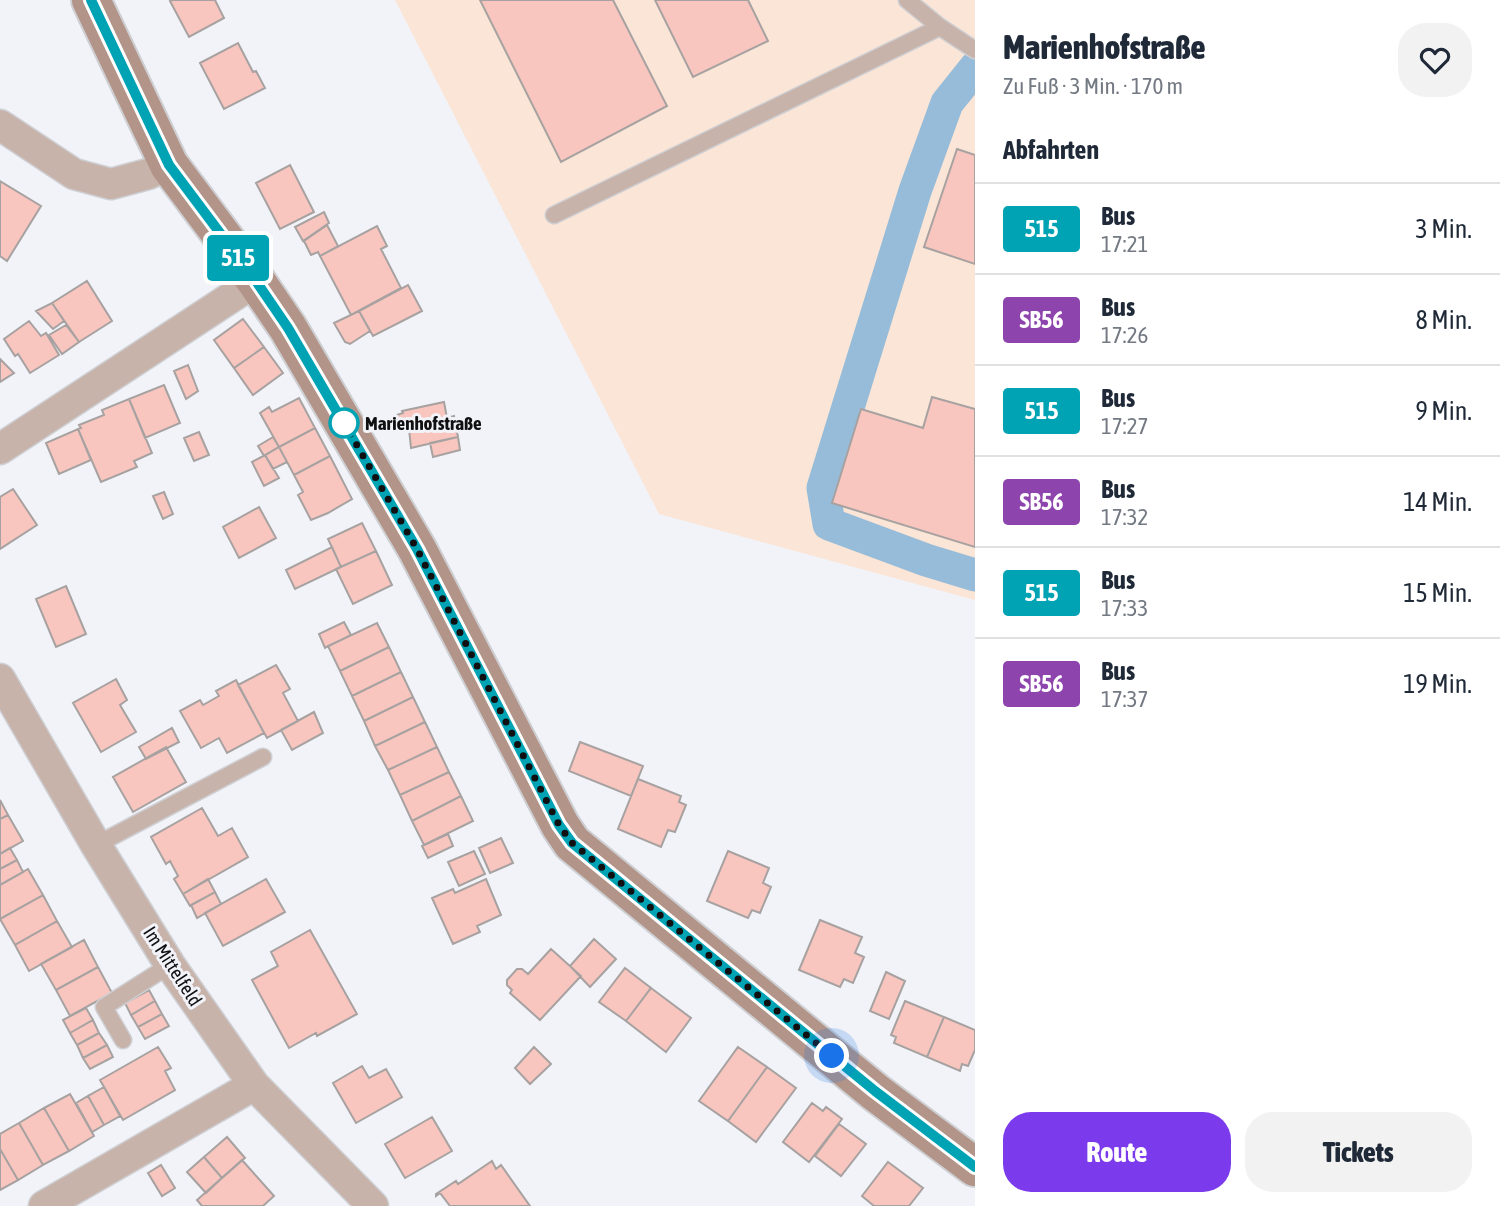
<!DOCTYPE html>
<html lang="de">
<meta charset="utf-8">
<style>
:root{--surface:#fff;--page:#f2f2f3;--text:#1f2937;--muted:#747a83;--line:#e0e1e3;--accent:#7c3aed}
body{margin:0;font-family:"Asap Condensed",sans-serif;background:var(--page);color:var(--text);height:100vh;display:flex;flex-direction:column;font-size:26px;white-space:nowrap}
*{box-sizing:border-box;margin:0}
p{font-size:23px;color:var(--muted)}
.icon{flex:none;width:38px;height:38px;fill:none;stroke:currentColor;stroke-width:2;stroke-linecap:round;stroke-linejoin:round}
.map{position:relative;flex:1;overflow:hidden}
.sheet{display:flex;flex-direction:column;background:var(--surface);width:525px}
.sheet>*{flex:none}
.badge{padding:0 14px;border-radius:5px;font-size:24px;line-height:46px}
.you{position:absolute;width:35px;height:35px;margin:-18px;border:5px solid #fff;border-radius:50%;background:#1a73e8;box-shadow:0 0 0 10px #1a73e833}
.map>.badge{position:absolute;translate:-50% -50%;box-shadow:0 0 0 4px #fff}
h2{padding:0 28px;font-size:26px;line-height:63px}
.round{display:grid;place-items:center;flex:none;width:74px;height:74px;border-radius:28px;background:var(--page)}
.overview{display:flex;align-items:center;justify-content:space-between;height:119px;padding:0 28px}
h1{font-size:33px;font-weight:800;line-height:52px}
.button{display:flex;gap:14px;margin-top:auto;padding:14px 28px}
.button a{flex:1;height:80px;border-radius:28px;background:var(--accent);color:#fff;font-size:28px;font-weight:800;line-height:80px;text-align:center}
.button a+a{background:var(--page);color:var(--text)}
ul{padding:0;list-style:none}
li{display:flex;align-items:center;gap:21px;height:91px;padding:0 28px;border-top:2px solid var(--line)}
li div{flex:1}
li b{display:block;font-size:26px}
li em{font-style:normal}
li .badge{min-width:77px;font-weight:700;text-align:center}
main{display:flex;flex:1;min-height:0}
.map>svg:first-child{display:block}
.industrial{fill:#fae5d6}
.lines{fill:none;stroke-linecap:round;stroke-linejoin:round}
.canal{stroke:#96bcd9;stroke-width:33}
.building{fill:#f8c6be;stroke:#a7a2a1;stroke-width:2}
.lane-casing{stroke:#cecfd3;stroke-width:19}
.street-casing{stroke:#cecfd3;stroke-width:33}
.secondary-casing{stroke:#cecfd3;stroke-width:42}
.lane{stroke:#c8b3ab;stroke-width:16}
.street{stroke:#c8b3ab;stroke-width:30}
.secondary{stroke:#b29488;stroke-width:38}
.line-casing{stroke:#fff;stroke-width:16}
.line{stroke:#00a3b4;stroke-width:10}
.walk{stroke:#101012;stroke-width:7;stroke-dasharray:0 12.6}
.stop-dot{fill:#fff;stroke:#00a3b4;stroke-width:3.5}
.labels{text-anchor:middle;stroke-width:6;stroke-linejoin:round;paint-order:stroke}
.stop-label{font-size:19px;font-weight:bold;fill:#101012;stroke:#f2f3f8;text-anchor:start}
.street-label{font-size:19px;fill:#101012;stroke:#f2f3f8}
</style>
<main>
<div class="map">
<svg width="975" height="1206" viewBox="0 0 975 1206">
<rect width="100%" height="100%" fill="#f2f3f8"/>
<path class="industrial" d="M 395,0 L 975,0 L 975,600 L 659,514 Z"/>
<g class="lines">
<path class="canal" d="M 975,68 L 947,103 L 915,191 L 823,488 L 829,524 L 926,560 L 975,575"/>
</g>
<path class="building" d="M 173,0 L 215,0 L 224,18 L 189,37 L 170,1 Z
M 480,0 L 613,0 L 667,106 L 561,162 Z
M 655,0 L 748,0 L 768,41 L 693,77 Z
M 238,43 L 253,72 L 256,71 L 265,88 L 224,109 L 200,63 Z
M 957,149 L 975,155 L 975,264 L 924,247 Z
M 290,165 L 314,212 L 280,229 L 256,183 Z
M 0,181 L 41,206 L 7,261 L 0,256 Z
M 324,212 L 329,223 L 303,241 L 295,227 Z
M 327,225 L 338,246 L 320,256 L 318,252 L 311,255 L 304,241 Z
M 377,226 L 387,246 L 381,249 L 401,288 L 351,315 L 320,256 Z
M 87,281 L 112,321 L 79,342 L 52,303 Z
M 408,285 L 422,311 L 373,336 L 359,311 Z
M 52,303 L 64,321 L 53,329 L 36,311 Z
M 359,311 L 370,331 L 350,344 L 345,342 L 334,323 Z
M 243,319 L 264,347 L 234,368 L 214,340 Z
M 29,321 L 41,336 L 46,333 L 59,355 L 30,373 L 18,354 L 15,356 L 4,339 Z
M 66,325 L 79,342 L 62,354 L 49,335 Z
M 264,347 L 283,373 L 253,395 L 234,368 Z
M 0,359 L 14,373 L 0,382 Z
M 188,365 L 198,391 L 186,399 L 174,371 Z
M 164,385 L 180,423 L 145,438 L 129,399 Z
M 932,397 L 975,409 L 975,547 L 832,503 L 861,409 L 923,428 Z
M 299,398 L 315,428 L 279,447 L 260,413 L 269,407 L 272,412 Z
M 129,399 L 152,453 L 134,461 L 137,467 L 101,482 L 78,429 L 81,428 L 79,425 L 104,415 L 102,410 Z
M 444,402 L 447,418 L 454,416 L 458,437 L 411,448 L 409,429 L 400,430 L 397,415 L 403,413 L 402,411 Z
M 315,428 L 330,456 L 294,475 L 279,447 Z
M 78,429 L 91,460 L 59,474 L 46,443 Z
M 199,432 L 209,455 L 194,461 L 184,438 Z
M 273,437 L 279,447 L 264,456 L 258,446 Z
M 458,437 L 460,450 L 433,457 L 430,443 Z
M 279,447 L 287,462 L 273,469 L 265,455 Z
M 265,455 L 279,478 L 264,486 L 252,462 Z
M 330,456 L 352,499 L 328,513 L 311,520 L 298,495 L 303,492 L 294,475 Z
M 13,489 L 37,525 L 0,549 L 0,497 Z
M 164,492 L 173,514 L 163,519 L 153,496 Z
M 259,507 L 276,538 L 239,558 L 223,527 Z
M 362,523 L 376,551 L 341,567 L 328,539 Z
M 332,547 L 341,567 L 295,589 L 286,570 Z
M 376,551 L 392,585 L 353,604 L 336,569 Z
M 66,586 L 86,634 L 56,647 L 36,599 Z
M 344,622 L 351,635 L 325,648 L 319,634 Z
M 377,623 L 389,647 L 340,671 L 328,646 Z
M 389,647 L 401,672 L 352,696 L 340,671 Z
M 276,665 L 290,689 L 283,693 L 298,721 L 267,738 L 238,685 Z
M 401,672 L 413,697 L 364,721 L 352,696 Z
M 116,679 L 127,700 L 120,705 L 136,732 L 101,752 L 73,703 Z
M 236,680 L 264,733 L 227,753 L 219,738 L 201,748 L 180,711 L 200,700 L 203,705 L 219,696 L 216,691 Z
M 413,697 L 425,722 L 375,746 L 364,721 Z
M 314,712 L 323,733 L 292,750 L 281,730 Z
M 425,722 L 437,747 L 388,770 L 375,746 Z
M 172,728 L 179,742 L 146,759 L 139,747 Z
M 580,742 L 643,766 L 631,796 L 569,771 Z
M 166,747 L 186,782 L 133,812 L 113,777 Z
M 437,747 L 449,772 L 400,795 L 388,770 Z
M 449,772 L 461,796 L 412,821 L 400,795 Z
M 638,779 L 681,796 L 679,802 L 686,805 L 675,832 L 668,830 L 661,847 L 618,829 Z
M 461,796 L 473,821 L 424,845 L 412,821 Z
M 0,800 L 8,815 L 0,819 Z
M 202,808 L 218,836 L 232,828 L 248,857 L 183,894 L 174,879 L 178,876 L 170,861 L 166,864 L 151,837 Z
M 8,815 L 23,841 L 0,854 L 0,819 Z
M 448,834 L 453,846 L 428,858 L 422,846 Z
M 501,838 L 513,863 L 490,873 L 479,848 Z
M 10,848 L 17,860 L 0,869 L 0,854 Z
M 474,851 L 485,874 L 459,886 L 448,862 Z
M 728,851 L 769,868 L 763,883 L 771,887 L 760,913 L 752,910 L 748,918 L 707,901 Z
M 17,860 L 23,872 L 0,885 L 0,869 Z
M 28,869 L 43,895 L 0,919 L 0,885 Z
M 208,879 L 215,892 L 190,906 L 183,894 Z
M 266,879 L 285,912 L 223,946 L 205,913 Z
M 486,879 L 501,915 L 477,926 L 480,932 L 453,944 L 432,898 L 453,889 L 455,893 Z
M 215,892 L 221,904 L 197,918 L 191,905 Z
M 43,895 L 57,921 L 15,945 L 0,919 Z
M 820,920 L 862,937 L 855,953 L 864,957 L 853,983 L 844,979 L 840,987 L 799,970 Z
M 57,921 L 72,947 L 29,971 L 15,945 Z
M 310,930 L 357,1014 L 317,1036 L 316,1033 L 289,1048 L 252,980 L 278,966 L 271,952 Z
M 594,939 L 616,959 L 590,987 L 570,966 Z
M 84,940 L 98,967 L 56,990 L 41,964 Z
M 551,949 L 581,976 L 540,1020 L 510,993 L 512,990 L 507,985 L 507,980 L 517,969 L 522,969 L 528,974 Z
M 98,967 L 112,993 L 70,1016 L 56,990 Z
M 625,968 L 651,988 L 626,1021 L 599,1002 Z
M 886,972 L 905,981 L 889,1019 L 870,1011 Z
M 651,988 L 691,1018 L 666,1052 L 626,1021 Z
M 149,990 L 155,1001 L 131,1015 L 125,1003 Z
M 155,1001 L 162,1014 L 138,1027 L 131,1015 Z
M 905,1001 L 944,1017 L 927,1057 L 894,1043 L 896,1037 L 891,1035 Z
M 86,1008 L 93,1020 L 70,1033 L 63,1020 Z
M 162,1014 L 169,1026 L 145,1039 L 138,1027 Z
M 944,1017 L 975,1030 L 975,1050 L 968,1066 L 962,1064 L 960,1071 L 927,1057 Z
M 93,1020 L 99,1033 L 77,1045 L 70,1033 Z
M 99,1033 L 107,1045 L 83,1058 L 77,1045 Z
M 107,1045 L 113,1057 L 90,1069 L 83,1058 Z
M 158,1047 L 171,1068 L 165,1071 L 175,1090 L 123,1120 L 100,1080 Z
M 534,1047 L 551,1064 L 530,1084 L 515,1068 Z
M 738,1047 L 767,1067 L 728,1121 L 699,1101 Z
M 362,1066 L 369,1078 L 386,1069 L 402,1097 L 356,1123 L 333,1083 Z
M 767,1067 L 796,1088 L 756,1142 L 728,1121 Z
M 104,1087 L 120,1116 L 104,1125 L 88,1096 Z
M 70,1094 L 94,1136 L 69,1151 L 44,1108 Z
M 88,1096 L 104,1125 L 92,1132 L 76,1103 Z
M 812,1103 L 823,1111 L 826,1107 L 842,1119 L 809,1162 L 783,1142 Z
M 44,1108 L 69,1151 L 43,1165 L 19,1123 Z
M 432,1117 L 452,1151 L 405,1178 L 385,1144 Z
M 19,1123 L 43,1165 L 18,1180 L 0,1149 L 0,1134 Z
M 839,1124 L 866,1144 L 841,1176 L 815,1156 Z
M 227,1137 L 245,1158 L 222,1178 L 204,1157 Z
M 0,1149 L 18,1180 L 0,1190 Z
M 204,1157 L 222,1178 L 206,1193 L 187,1172 Z
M 242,1160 L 274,1196 L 263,1206 L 202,1206 L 197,1200 Z
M 492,1161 L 496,1169 L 501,1165 L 530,1206 L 450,1206 L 440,1193 L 436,1196 L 436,1194 L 456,1181 L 458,1184 Z
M 888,1162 L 923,1188 L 909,1206 L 874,1206 L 862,1196 Z
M 161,1165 L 175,1188 L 162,1196 L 148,1173 Z"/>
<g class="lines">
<g class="lane-casing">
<path id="lane" d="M 907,0 L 940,27 L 975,50
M 554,215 L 940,27
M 96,845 L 263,757
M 123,1040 L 104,1007 L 170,965"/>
</g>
<g class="street-casing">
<path id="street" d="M 0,125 L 74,174 L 111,184 L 148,174 L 169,165
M 0,449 L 256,281
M 0,679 L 96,845 L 170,965 L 254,1085 L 373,1206
M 44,1206 L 254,1085"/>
</g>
<g class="secondary-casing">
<path id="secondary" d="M 91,0 L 169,165 L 256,281 L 288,328 L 417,549 L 560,825 L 572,843 L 875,1092 L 975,1167"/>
</g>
<use href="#lane" class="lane"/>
<use href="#street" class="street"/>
<use href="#secondary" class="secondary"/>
</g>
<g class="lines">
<g class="line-casing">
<path id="line" d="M 91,0 L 169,165 L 256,281 L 288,328 L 417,549 L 559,825 L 572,843 L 875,1091 L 975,1167"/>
</g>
<use href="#line" class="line"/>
<path class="walk" d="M 344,423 L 417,549 L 559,825 L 572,843 L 832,1056"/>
</g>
<circle class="stop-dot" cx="344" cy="423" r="14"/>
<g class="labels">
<g class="stop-label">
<text x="365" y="430">Marienhofstraße</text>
</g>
<g class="street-label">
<text transform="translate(173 966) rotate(57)" y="7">Im Mittelfeld</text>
</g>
</g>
</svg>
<div class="you" style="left:832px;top:1056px"></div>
<b class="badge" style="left:238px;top:258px;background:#00a3b4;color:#fff">515</b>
</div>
<section class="sheet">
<div class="overview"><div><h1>Marienhofstraße</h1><p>Zu Fuß · 3 Min. · 170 m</p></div><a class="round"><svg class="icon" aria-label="heart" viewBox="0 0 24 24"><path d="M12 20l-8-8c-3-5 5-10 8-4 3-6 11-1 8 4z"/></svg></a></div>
<h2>Abfahrten</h2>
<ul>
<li><span class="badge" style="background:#00a3b4;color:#fff">515</span><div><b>Bus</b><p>17:21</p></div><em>3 Min.</em></li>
<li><span class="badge" style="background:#8e44ad;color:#fff">SB56</span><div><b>Bus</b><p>17:26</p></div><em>8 Min.</em></li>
<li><span class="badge" style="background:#00a3b4;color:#fff">515</span><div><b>Bus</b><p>17:27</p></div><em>9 Min.</em></li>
<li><span class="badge" style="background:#8e44ad;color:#fff">SB56</span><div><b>Bus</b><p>17:32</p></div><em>14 Min.</em></li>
<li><span class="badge" style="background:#00a3b4;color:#fff">515</span><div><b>Bus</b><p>17:33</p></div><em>15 Min.</em></li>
<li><span class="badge" style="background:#8e44ad;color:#fff">SB56</span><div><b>Bus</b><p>17:37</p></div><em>19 Min.</em></li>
</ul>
<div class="button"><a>Route</a><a>Tickets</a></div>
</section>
</main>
